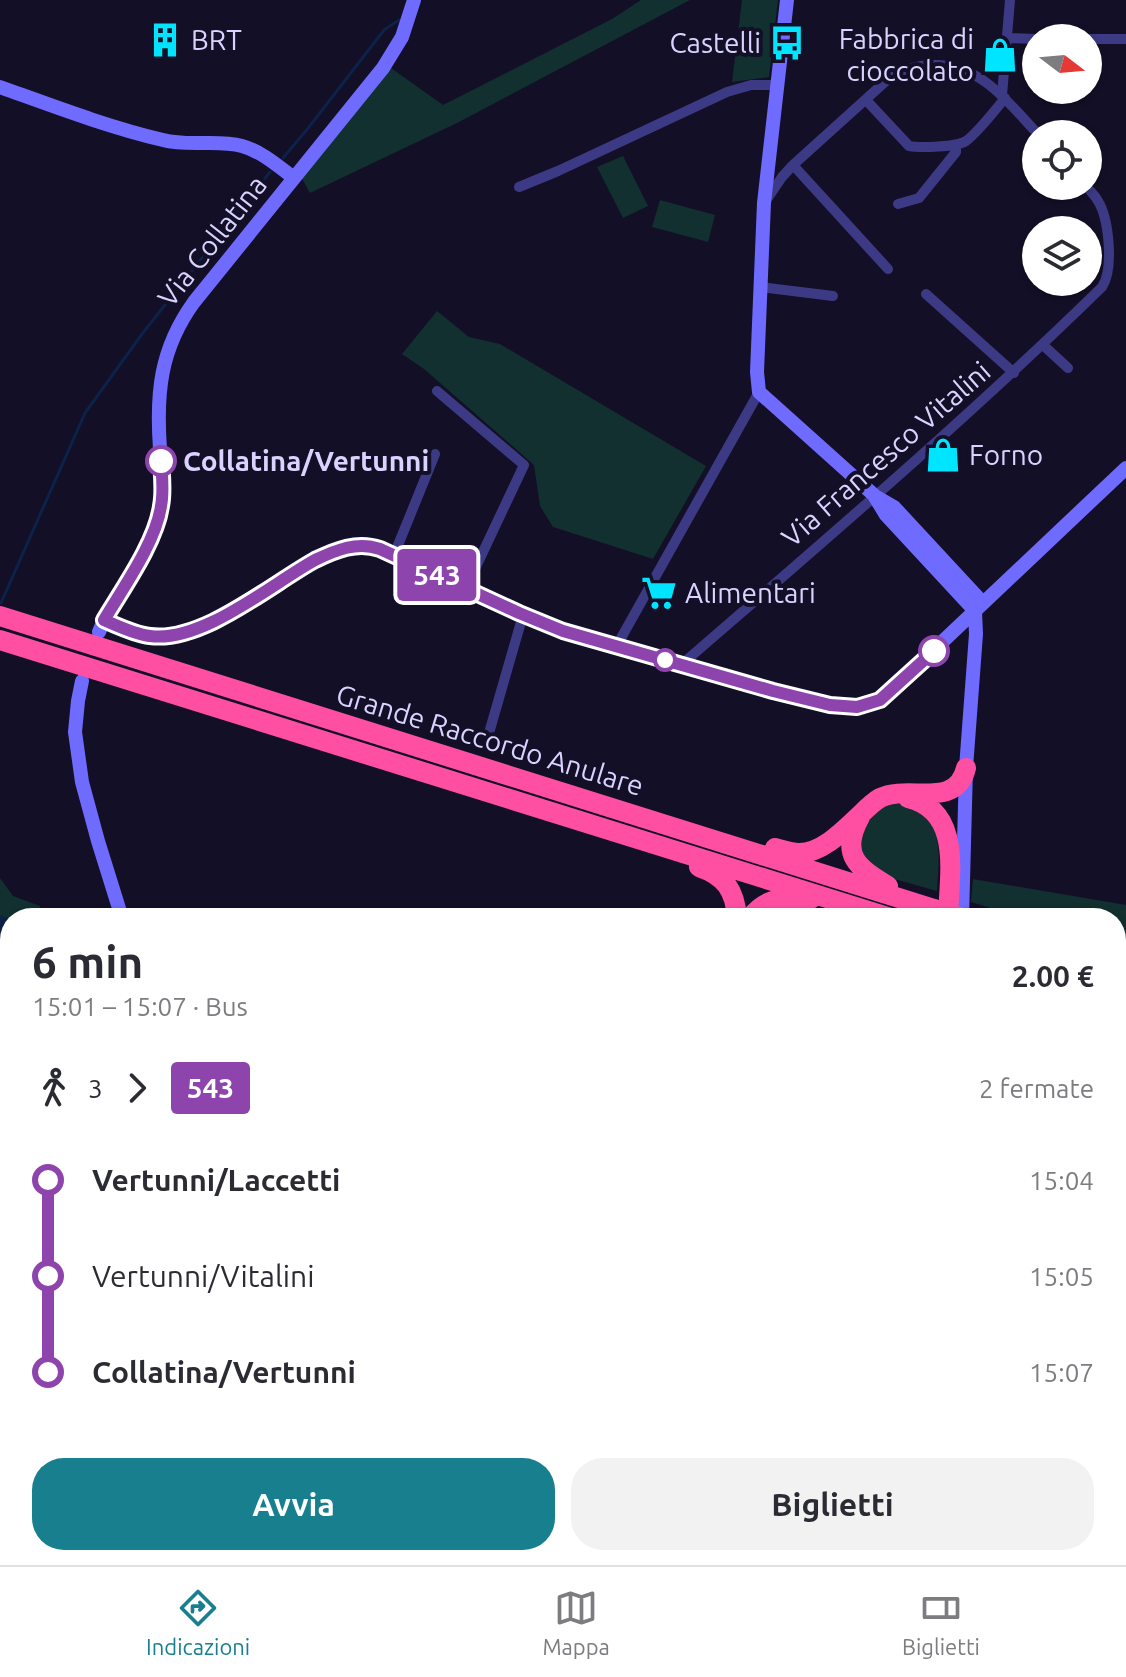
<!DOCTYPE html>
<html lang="it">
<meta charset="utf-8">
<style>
:root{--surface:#fff;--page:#f2f2f3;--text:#2b2b33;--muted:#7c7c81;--line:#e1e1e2;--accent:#187f8f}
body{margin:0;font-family:Ubuntu,sans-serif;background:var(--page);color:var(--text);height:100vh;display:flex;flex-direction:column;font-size:30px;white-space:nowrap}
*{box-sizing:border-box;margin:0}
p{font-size:26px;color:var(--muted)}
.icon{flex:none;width:44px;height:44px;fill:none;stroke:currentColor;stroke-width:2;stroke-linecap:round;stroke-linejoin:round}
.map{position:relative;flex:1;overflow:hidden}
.side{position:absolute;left:0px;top:908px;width:1126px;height:658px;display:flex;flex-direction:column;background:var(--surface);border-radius:32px 32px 0 0;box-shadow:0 2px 6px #0004}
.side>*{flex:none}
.badge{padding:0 16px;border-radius:6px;font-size:28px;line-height:52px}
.needle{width:52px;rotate:106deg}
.controls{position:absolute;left:1022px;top:24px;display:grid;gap:16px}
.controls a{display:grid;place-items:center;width:80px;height:80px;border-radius:50%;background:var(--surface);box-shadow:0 2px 6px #0004;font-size:40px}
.map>.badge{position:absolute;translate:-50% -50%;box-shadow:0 0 0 4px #fff}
.legs{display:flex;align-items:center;gap:12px;height:88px;padding:0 32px;font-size:26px}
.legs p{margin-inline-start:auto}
.overview{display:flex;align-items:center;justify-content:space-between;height:136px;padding:0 32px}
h1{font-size:44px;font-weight:600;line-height:60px}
.button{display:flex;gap:16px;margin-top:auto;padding:16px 32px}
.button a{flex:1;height:92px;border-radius:32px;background:var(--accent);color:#fff;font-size:32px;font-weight:600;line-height:92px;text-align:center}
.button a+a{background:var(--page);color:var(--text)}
ul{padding:0 32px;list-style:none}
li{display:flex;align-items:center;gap:28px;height:96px;font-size:30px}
li i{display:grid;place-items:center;width:12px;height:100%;margin:0 10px;background:currentColor}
li i::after{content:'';width:20px;height:20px;margin:-10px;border:6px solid;border-radius:50%;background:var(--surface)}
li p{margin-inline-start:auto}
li:first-child i{background:linear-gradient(#0000 50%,currentColor 0)}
li:last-child i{background:linear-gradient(currentColor 50%,#0000 0)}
.tabs{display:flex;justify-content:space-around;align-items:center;height:112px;border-top:2px solid var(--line);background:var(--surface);font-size:22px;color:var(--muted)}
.tabs a{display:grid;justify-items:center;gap:4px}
.tabs .on{color:var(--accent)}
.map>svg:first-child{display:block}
.green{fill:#12302f}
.water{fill:#0c2248}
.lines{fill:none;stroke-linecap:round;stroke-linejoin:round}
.stream{stroke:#0c2248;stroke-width:3}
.street{stroke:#3d3a85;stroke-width:10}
.secondary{stroke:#6f6bff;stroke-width:14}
.highway{stroke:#ff4fa3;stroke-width:20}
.highway-bridge{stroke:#ff4fa3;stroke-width:20}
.line-1-casing{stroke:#fff;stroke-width:18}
.line-1{stroke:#8e44ad;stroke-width:12}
.stop-1-dot{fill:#fff;stroke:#8e44ad;stroke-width:4}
.labels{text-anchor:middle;stroke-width:8;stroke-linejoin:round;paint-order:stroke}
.poi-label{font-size:28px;fill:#d9d4ff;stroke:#130f26;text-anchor:start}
.street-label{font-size:28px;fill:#d9d4ff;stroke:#130f26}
.stop-label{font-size:28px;font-weight:bold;fill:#d9d4ff;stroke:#130f26;text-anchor:start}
</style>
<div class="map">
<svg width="1126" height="1565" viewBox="0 0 1126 1565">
<rect width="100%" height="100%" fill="#130f26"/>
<path class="green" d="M 641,0 L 690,0 L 459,122 L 310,193 L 301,177 L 391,68 L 443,105 L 612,19 Z
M 742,0 L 778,0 L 769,77 L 732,82 Z
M 623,156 L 648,206 L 623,218 L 597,167 Z
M 660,200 L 715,215 L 708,242 L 652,227 Z
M 437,311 L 469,337 L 500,344 L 706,466 L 653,559 L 553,527 L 540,506 L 534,465 L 424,369 L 402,354 Z
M 902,803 C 908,805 916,807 921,811 C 945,829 938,865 937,891 L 880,875 L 865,864 L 858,837 C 875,810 870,807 902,803 Z
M 0,878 L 13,896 L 40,906 L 40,918 L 10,918 L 10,1012 L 0,1021 Z
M 973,879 L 1126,905 L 1126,951 L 1116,948 L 1116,918 L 1022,918 L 971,902 Z
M 0,1069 L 10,1074 L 10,1245 L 4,1246 L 0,1252 Z"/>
<path class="water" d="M 0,915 L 10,920 L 10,960 L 0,969 Z"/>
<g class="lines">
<path class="stream" d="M 283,158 L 309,127 L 384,30 L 399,20
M 1,603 L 85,413 L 142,334 L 270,172"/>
<path class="street" d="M 1008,38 L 1036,39
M 1088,39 L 1126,39
M 1002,95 L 1010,0
M 866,100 L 909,146 C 920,148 957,147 966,141 C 976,134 997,108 1005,98
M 793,165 L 888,269
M 519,187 L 558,171 L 727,92 L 751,85 L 777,85
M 765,202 L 782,177 L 793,165 L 886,81 C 902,69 918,64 938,65 C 984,67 1009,104 1038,134
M 898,204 L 919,198 L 956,152 L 956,145
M 760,287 L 833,296
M 926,294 L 1014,373
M 1043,345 L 1068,368
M 437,391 L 524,465 L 466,588
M 394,555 L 435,454
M 616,647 L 759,392
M 681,665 C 824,541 967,419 1102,287 C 1114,269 1109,219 1098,201 C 1095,195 1090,191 1086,186
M 489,733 L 523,615
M 1062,1565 L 1066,1556"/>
<path class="secondary" d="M 787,0 L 764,203 L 757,372 L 759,392 L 875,496 L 894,507 L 983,603
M 0,87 C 53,106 108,127 163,140 C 189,147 217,139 242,146 C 261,151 278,166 294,178
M 875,497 L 886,515 L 975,611
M 104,620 C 122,627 142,638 162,637 C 178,636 196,631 210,624 C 253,603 332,531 380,549 L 519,613 L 563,631 L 773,691 L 830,705 L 857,707 L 880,700 L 903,679 L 1126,468
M 99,632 L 104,620 C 124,586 151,550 160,510 C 165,491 161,469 160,449 C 156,393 160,349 194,302 L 383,68 L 402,37 L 414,0
M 82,681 L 78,701 L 75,732 L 82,782 L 98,841 L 122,918
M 962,918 L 966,768 L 976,634 L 975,611
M 1116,1272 L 1126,1272
M 282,1565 L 283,1556"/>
<path class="highway" d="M 0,616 L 934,909
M 0,640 L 891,918
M 908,798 C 963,811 949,875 948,918
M 860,817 C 839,855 858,868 888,886
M 775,848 C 783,850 791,853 799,853 C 823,853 845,829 861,814 C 867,808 873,802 880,798 C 909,784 956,810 966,768
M 699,867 C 725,876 735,890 737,918
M 750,918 C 768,895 784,899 811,899
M 1116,965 L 1126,968
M 1116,986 L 1126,989"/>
<path class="highway-bridge" d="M 934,909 L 963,918"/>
</g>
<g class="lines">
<g class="line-1-casing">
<path id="line-1" d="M 161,461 C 162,476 164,491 161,506 C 156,542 123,588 104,620 C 118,626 134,634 150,636 C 202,643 270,585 315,560 C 336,550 357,541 380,549 L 519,613 L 563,631 L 773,691 L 830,705 L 857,707 L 880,700 L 934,651"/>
</g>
<use href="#line-1" class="line-1"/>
</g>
<defs>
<g id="building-bare" transform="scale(2.76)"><path d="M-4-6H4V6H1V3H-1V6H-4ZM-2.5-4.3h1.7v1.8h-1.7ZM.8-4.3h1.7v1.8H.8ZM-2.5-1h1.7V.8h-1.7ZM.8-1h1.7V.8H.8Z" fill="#00e5ff" stroke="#130f26" stroke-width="2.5" paint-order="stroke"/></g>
<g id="bus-bare" transform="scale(2.76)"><path d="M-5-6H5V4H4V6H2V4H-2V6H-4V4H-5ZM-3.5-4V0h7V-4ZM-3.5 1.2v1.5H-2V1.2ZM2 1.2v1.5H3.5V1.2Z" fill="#00e5ff" stroke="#130f26" stroke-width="2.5" paint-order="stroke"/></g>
<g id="shop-bare" transform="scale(2.76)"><path d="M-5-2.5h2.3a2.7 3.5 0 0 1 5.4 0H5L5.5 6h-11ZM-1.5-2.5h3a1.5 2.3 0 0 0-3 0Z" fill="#00e5ff" stroke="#130f26" stroke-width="2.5" paint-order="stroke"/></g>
<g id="supermarket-bare" transform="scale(2.76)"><path d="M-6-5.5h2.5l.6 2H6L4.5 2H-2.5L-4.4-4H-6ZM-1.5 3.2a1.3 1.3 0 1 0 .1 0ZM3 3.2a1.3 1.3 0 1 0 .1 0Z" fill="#00e5ff" stroke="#130f26" stroke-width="2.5" paint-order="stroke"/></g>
</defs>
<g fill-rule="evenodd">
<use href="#building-bare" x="165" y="40"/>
<use href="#bus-bare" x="787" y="43"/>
<use href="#shop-bare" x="1000" y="55"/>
<use href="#shop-bare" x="943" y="455"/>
<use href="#supermarket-bare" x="659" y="593"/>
</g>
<g class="stop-1-dot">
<circle cx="161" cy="461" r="14"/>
<circle cx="934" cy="651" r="14"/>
<circle cx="665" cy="660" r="10"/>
</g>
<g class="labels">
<g class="poi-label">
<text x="974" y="49" text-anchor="end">Fabbrica di<tspan x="974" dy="32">cioccolato</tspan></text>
<text x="191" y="50">BRT</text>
<text x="761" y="53" text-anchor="end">Castelli</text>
<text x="969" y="465">Forno</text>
<text x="685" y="603">Alimentari</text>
</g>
<g class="street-label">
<text transform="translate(212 241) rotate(-52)" y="10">Via Collatina</text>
<text transform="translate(886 454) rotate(-41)" y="10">Via Francesco Vitalini</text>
<text transform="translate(490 740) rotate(17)" y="10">Grande Raccordo Anulare</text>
</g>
<g class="stop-label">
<text x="183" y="471">Collatina/Vertunni</text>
</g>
</g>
</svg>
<div class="controls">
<a><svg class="needle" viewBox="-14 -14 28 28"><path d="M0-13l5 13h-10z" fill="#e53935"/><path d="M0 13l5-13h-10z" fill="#7c7c81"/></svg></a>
<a><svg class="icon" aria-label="locate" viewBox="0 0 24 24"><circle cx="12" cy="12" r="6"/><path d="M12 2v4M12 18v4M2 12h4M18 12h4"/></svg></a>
<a><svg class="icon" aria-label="layers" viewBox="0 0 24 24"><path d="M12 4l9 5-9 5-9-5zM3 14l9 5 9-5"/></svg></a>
</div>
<b class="badge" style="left:437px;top:575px;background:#8e44ad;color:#fff">543</b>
<section class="side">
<div class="overview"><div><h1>6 min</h1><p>15:01 – 15:07 · Bus</p></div><b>2.00 €</b></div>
<div class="legs"><svg class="icon" aria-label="walk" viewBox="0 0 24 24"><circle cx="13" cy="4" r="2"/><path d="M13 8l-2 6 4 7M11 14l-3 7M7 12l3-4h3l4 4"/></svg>3<svg class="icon" aria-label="forward" viewBox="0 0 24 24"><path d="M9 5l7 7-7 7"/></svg><b class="badge" style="background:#8e44ad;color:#fff">543</b><p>2 fermate</p></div>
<ul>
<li><i style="color:#8e44ad"></i><b>Vertunni/Laccetti</b><p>15:04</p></li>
<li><i style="color:#8e44ad"></i><span>Vertunni/Vitalini</span><p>15:05</p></li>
<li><i style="color:#8e44ad"></i><b>Collatina/Vertunni</b><p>15:07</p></li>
</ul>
<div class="button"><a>Avvia</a><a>Biglietti</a></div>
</section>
</div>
<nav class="tabs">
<a class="on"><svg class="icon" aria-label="directions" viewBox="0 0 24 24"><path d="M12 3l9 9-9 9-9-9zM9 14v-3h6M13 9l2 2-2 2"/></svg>Indicazioni</a>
<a><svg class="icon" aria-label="map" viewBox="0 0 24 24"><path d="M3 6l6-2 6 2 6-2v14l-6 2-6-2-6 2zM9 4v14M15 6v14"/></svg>Mappa</a>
<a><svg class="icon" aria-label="tickets" viewBox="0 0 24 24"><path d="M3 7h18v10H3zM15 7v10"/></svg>Biglietti</a>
</nav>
